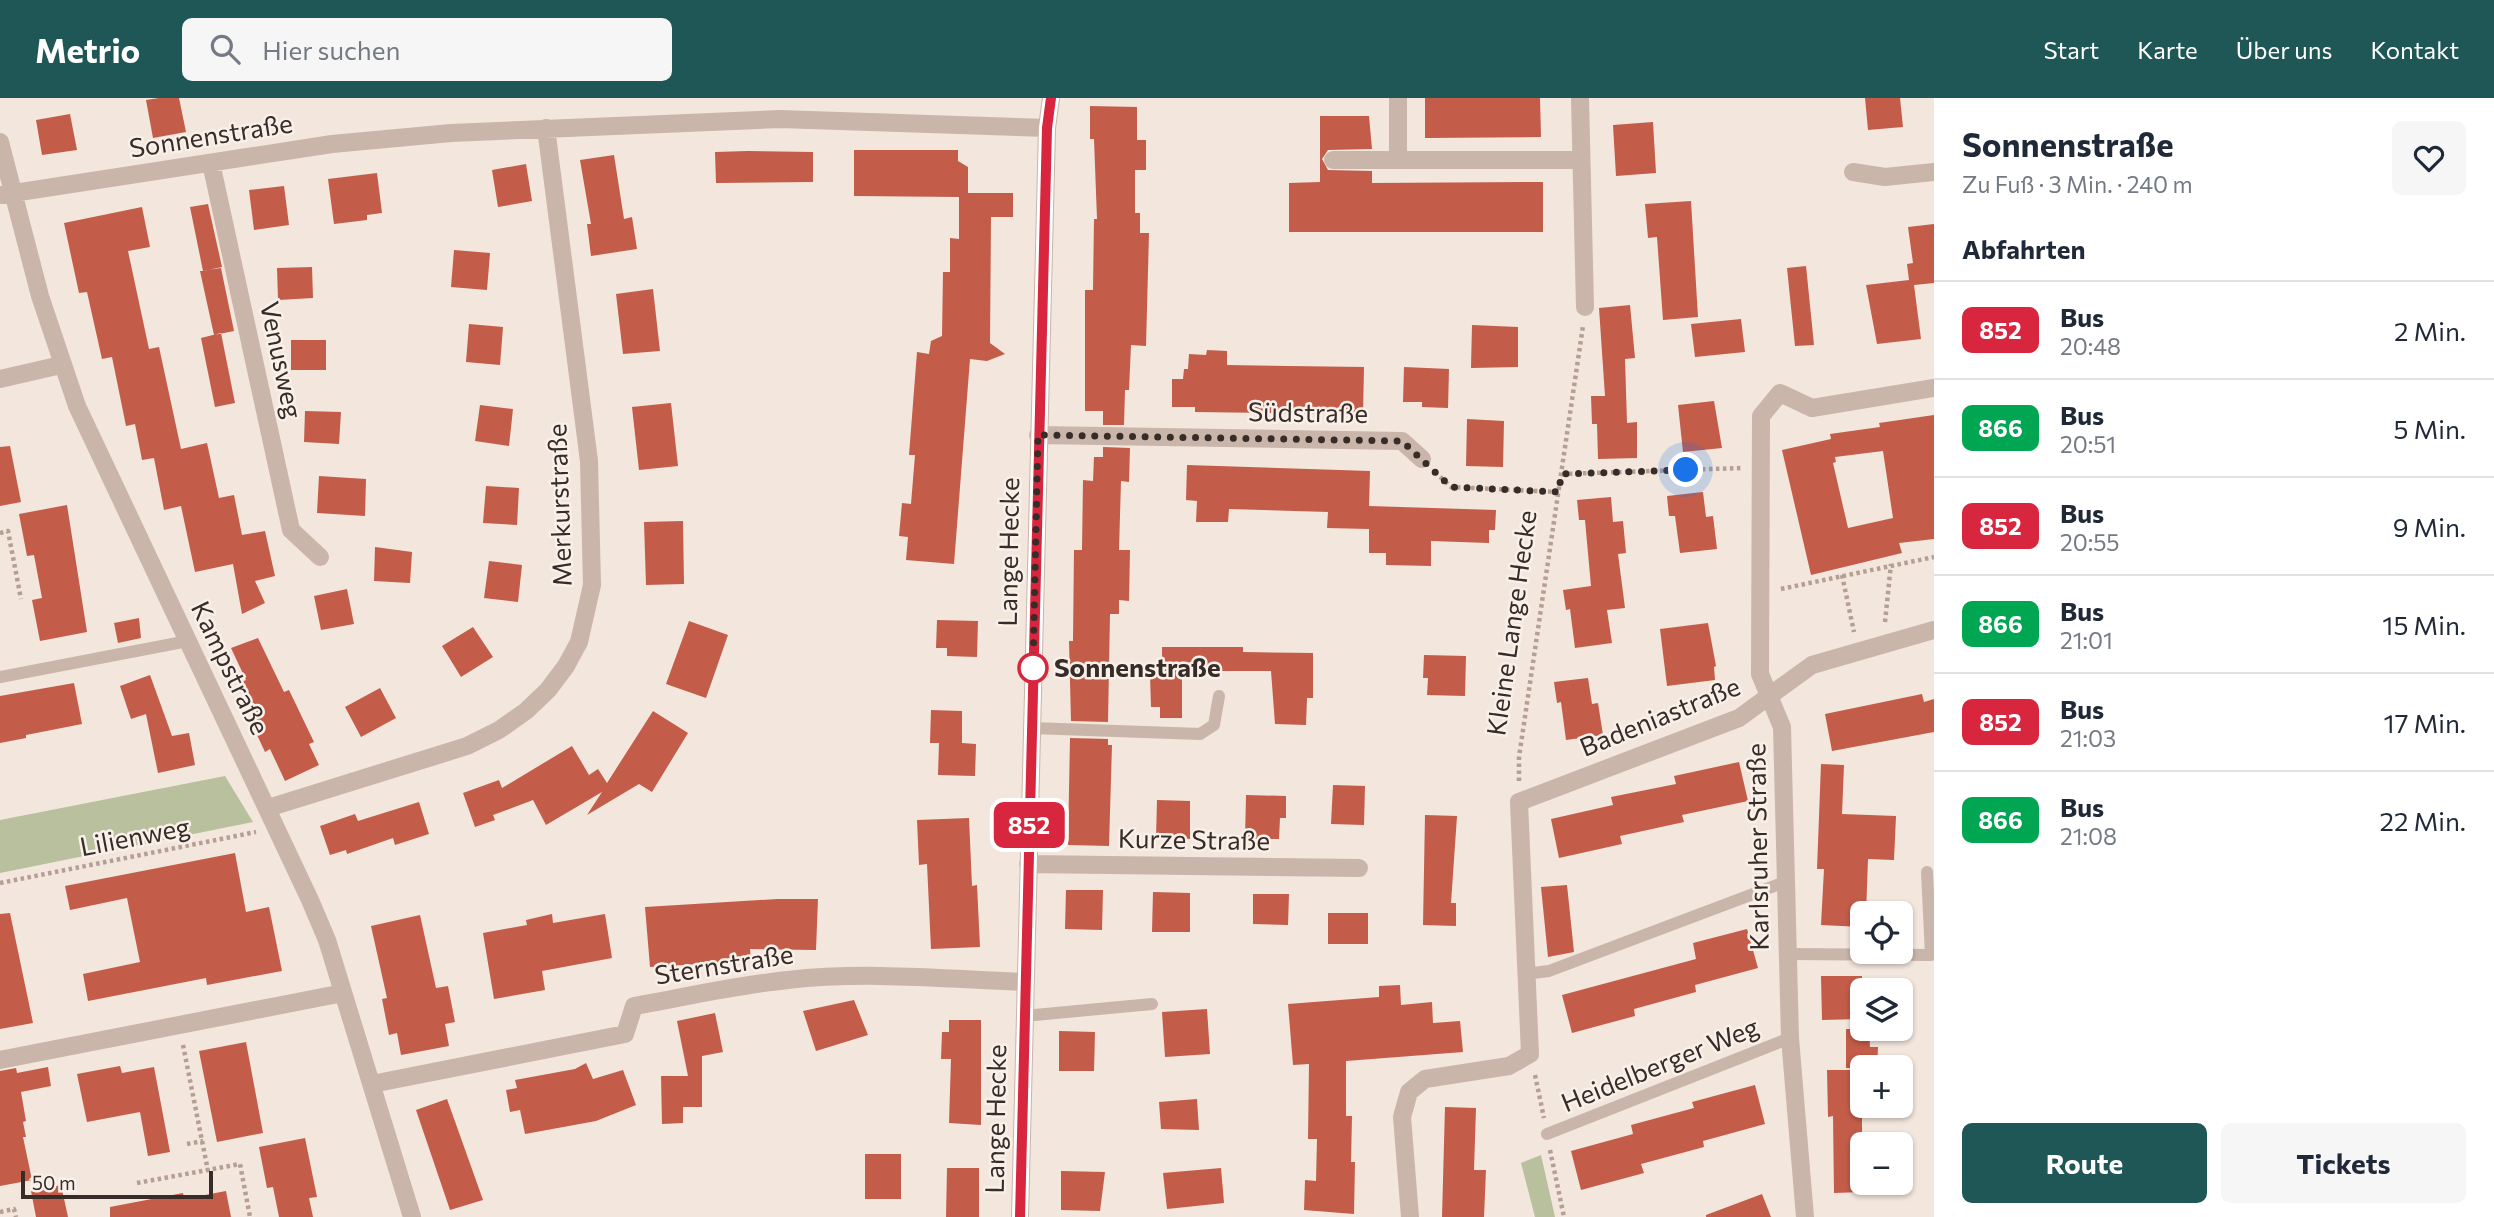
<!DOCTYPE html>
<html lang="de">
<meta charset="utf-8">
<style>
:root{--surface:#fff;--page:#f6f6f7;--text:#1f2937;--muted:#747a83;--line:#e0e1e3;--accent:#1f5756}
body{margin:0;font-family:Commissioner,sans-serif;background:var(--page);color:var(--text);height:100vh;display:flex;flex-direction:column;font-size:26px;white-space:nowrap}
*{box-sizing:border-box;margin:0}
p{font-size:23px;color:var(--muted)}
.icon{flex:none;width:38px;height:38px;fill:none;stroke:currentColor;stroke-width:2;stroke-linecap:round;stroke-linejoin:round}
.map{position:relative;flex:1;overflow:hidden}
.details{display:flex;flex-direction:column;background:var(--surface);width:560px}
.details>*{flex:none}
.badge{padding:0 14px;border-radius:10px;font-size:24px;line-height:46px}
.buttons{position:absolute;left:1850px;top:803px;display:grid;gap:14px}
.buttons a{display:grid;place-items:center;width:63px;height:63px;border-radius:10px;background:var(--surface);box-shadow:0 2px 5px #0004;font-size:35px}
.scale{position:absolute;left:21px;bottom:18px;width:192px;box-sizing:border-box;padding-left:7px;border:4px solid #372c28;border-top:0;font-size:19px;line-height:24px;white-space:nowrap;color:#372c28;-webkit-text-stroke:5px #f9f0e9;paint-order:stroke}
.you{position:absolute;width:35px;height:35px;margin:-18px;border:5px solid #fff;border-radius:50%;background:#1a73e8;box-shadow:0 0 0 10px #1a73e833}
.map>.badge{position:absolute;translate:-50% -50%;box-shadow:0 0 0 4px #fff}
h2{padding:0 28px;font-size:26px;line-height:63px}
.round{display:grid;place-items:center;flex:none;width:74px;height:74px;border-radius:10px;background:var(--page)}
.headline{display:flex;align-items:center;justify-content:space-between;height:119px;padding:0 28px}
h1{font-size:33px;font-weight:700;line-height:52px}
.cta{display:flex;gap:14px;margin-top:auto;padding:14px 28px}
.cta a{flex:1;height:80px;border-radius:10px;background:var(--accent);color:#fff;font-size:28px;font-weight:700;line-height:80px;text-align:center}
.cta a+a{background:var(--page);color:var(--text)}
ul{padding:0;list-style:none}
li{display:flex;align-items:center;gap:21px;height:98px;padding:0 28px;border-top:2px solid var(--line)}
li div{flex:1}
li b{display:block;font-size:26px}
li em{font-style:normal}
li .badge{min-width:77px;font-weight:700;text-align:center}
header{display:flex;align-items:center;gap:42px;box-sizing:border-box;height:98px;padding:0 35px;background:var(--accent);color:#fff}
header strong{font-size:33px}
nav{display:flex;gap:38px;margin-inline-start:auto;font-size:24px}
.search{width:490px;height:63px;background:var(--page);display:flex;align-items:center;gap:18px;box-sizing:border-box;padding:0 24px;border-radius:10px;color:var(--muted);font-size:26px}
main{display:flex;flex:1;min-height:0}
.map>svg:first-child{display:block}
.green{fill:#b8c09d}
.building{fill:#c35c49;fill-rule:evenodd}
.lines{fill:none;stroke-linecap:round;stroke-linejoin:round}
.path{stroke:#b59f93;stroke-width:4.5;stroke-dasharray:3.5 3.5;stroke-linecap:butt}
.service{stroke:#c9b5a9;stroke-width:12}
.minor{stroke:#c9b5a9;stroke-width:18}
.line-casing{stroke:#fff;stroke-width:16}
.line{stroke:#d7263d;stroke-width:10}
.walk{stroke:#372c28;stroke-width:7;stroke-dasharray:0 12.6}
.stop-dot{fill:#fff;stroke:#d7263d;stroke-width:3.5}
.labels{text-anchor:middle;stroke-width:5;stroke-linejoin:round;paint-order:stroke}
.street-label{font-size:26px;fill:#372c28;stroke:#f9f0e9}
.stop-label{font-size:26px;font-weight:bold;fill:#372c28;stroke:#f9f0e9;text-anchor:start}
</style>
<header>
<strong>Metrio</strong>
<div class="search"><svg class="icon" aria-label="search" viewBox="0 0 24 24"><circle cx="10" cy="10" r="6"/><path d="M15 15l6 6"/></svg>Hier suchen</div>
<nav><a>Start</a><a>Karte</a><a>Über uns</a><a>Kontakt</a></nav>
</header>
<main>
<div class="map">
<svg width="1934" height="1119" viewBox="0 0 1934 1119">
<rect width="100%" height="100%" fill="#f2e6dd"/>
<path class="green" d="M 225,678 L 253,724 L 0,775 L 0,722 Z
M 1541,1057 L 1555,1119 L 1535,1119 L 1521,1065 Z"/>
<path class="building" d="M 159,0 L 179,0 L 186,34 L 153,40 L 146,2 Z
M 1425,0 L 1540,0 L 1541,39 L 1425,40 Z
M 1865,0 L 1900,0 L 1903,29 L 1868,32 Z
M 1090,8 L 1137,9 L 1137,42 L 1146,42 L 1146,72 L 1135,72 L 1135,115 L 1140,115 L 1140,135 L 1149,135 L 1146,248 L 1131,247 L 1129,292 L 1125,292 L 1124,327 L 1103,327 L 1103,313 L 1085,313 L 1085,192 L 1093,192 L 1094,121 L 1097,121 L 1094,41 L 1090,41 Z
M 70,16 L 77,52 L 42,57 L 36,22 Z
M 1320,18 L 1369,18 L 1372,51 L 1328,52 L 1322,61 L 1328,72 L 1372,73 L 1372,85 L 1543,84 L 1543,134 L 1289,134 L 1289,85 L 1320,84 Z
M 1653,24 L 1656,75 L 1616,78 L 1613,27 Z
M 854,52 L 958,52 L 958,63 L 968,69 L 968,95 L 1013,95 L 1013,119 L 991,119 L 990,245 L 1005,256 L 987,263 L 970,261 L 954,466 L 906,462 L 908,439 L 899,438 L 902,405 L 911,406 L 915,357 L 909,357 L 917,254 L 929,256 L 931,243 L 942,238 L 943,174 L 950,174 L 950,140 L 959,141 L 959,99 L 854,98 Z
M 748,53 L 813,54 L 813,84 L 716,85 L 715,54 Z
M 614,57 L 624,121 L 632,119 L 637,151 L 591,158 L 587,126 L 591,126 L 580,62 Z
M 526,66 L 532,103 L 498,109 L 492,72 Z
M 377,75 L 382,115 L 367,117 L 367,122 L 334,126 L 328,81 Z
M 284,88 L 289,127 L 254,132 L 249,92 Z
M 1691,103 L 1698,219 L 1663,222 L 1657,139 L 1648,140 L 1645,106 Z
M 208,106 L 222,169 L 203,173 L 190,109 Z
M 142,109 L 150,149 L 128,153 L 149,251 L 159,249 L 181,351 L 207,345 L 219,400 L 234,397 L 242,437 L 265,433 L 275,478 L 255,483 L 265,505 L 242,516 L 233,466 L 195,474 L 181,408 L 164,412 L 154,360 L 142,362 L 135,326 L 126,328 L 112,259 L 102,261 L 87,194 L 79,195 L 64,125 Z
M 1934,126 L 1934,185 L 1914,187 L 1921,241 L 1877,246 L 1866,187 L 1909,182 L 1907,166 L 1913,165 L 1908,129 Z
M 454,152 L 490,155 L 487,192 L 451,189 Z
M 1806,168 L 1814,247 L 1795,248 L 1787,170 Z
M 312,169 L 313,200 L 278,202 L 277,170 Z
M 221,170 L 234,233 L 214,237 L 200,173 Z
M 653,191 L 660,253 L 623,256 L 616,196 Z
M 1630,207 L 1635,260 L 1625,261 L 1627,325 L 1637,324 L 1637,360 L 1598,361 L 1597,326 L 1592,326 L 1591,298 L 1605,298 L 1599,210 Z
M 1741,221 L 1745,254 L 1695,259 L 1691,226 Z
M 469,226 L 503,229 L 500,267 L 466,264 Z
M 1472,227 L 1518,229 L 1518,269 L 1471,270 Z
M 221,235 L 235,305 L 215,309 L 201,240 Z
M 291,242 L 326,242 L 326,272 L 291,272 Z
M 1207,252 L 1227,253 L 1227,267 L 1364,269 L 1363,316 L 1195,314 L 1195,309 L 1172,309 L 1172,281 L 1183,281 L 1184,271 L 1188,271 L 1189,256 L 1206,257 Z
M 1404,269 L 1449,271 L 1448,310 L 1422,309 L 1422,304 L 1403,304 Z
M 1714,303 L 1722,350 L 1683,354 L 1678,307 Z
M 671,305 L 678,368 L 639,372 L 632,309 Z
M 480,307 L 513,311 L 509,348 L 475,343 Z
M 305,313 L 341,314 L 339,346 L 304,344 Z
M 1934,317 L 1934,441 L 1899,445 L 1902,455 L 1811,477 L 1782,352 L 1831,341 L 1830,336 L 1880,329 L 1879,325 ZM 1883,353 L 1893,420 L 1848,430 L 1833,365 L 1836,364 L 1835,359 Z
M 1467,321 L 1504,323 L 1503,369 L 1466,368 Z
M 10,348 L 21,404 L 0,408 L 0,349 Z
M 1103,349 L 1130,350 L 1129,384 L 1121,383 L 1119,452 L 1130,452 L 1129,503 L 1119,502 L 1119,516 L 1110,516 L 1108,624 L 1071,623 L 1069,543 L 1073,543 L 1074,452 L 1082,452 L 1083,382 L 1093,383 L 1094,359 L 1103,359 Z
M 1187,367 L 1370,373 L 1369,408 L 1496,412 L 1495,432 L 1489,432 L 1489,445 L 1431,443 L 1431,468 L 1386,467 L 1386,455 L 1369,455 L 1369,431 L 1327,430 L 1328,414 L 1229,411 L 1228,424 L 1196,424 L 1197,403 L 1186,402 Z
M 319,378 L 366,381 L 365,418 L 317,415 Z
M 486,388 L 519,390 L 517,427 L 483,425 Z
M 1703,394 L 1706,419 L 1713,418 L 1717,451 L 1680,455 L 1675,418 L 1669,418 L 1667,398 Z
M 1611,399 L 1613,424 L 1623,423 L 1626,455 L 1618,456 L 1625,510 L 1607,512 L 1612,545 L 1575,550 L 1570,511 L 1566,512 L 1563,492 L 1591,488 L 1585,422 L 1579,422 L 1577,402 Z
M 67,407 L 87,534 L 40,543 L 32,502 L 42,500 L 34,457 L 27,458 L 19,416 Z
M 683,423 L 684,486 L 646,487 L 644,424 Z
M 375,449 L 412,454 L 410,485 L 374,483 Z
M 489,463 L 522,467 L 518,504 L 484,500 Z
M 347,491 L 354,526 L 321,532 L 314,498 Z
M 139,520 L 141,540 L 118,545 L 114,525 Z
M 937,522 L 978,523 L 977,559 L 947,558 L 947,550 L 936,550 Z
M 689,523 L 728,537 L 706,600 L 666,586 Z
M 1708,525 L 1716,568 L 1714,569 L 1715,582 L 1667,588 L 1660,531 Z
M 473,529 L 493,559 L 461,579 L 442,548 Z
M 258,540 L 284,594 L 289,592 L 314,644 L 309,646 L 319,667 L 285,683 L 270,651 L 265,654 L 251,624 L 256,622 L 239,585 L 246,582 L 231,550 Z
M 1162,549 L 1243,549 L 1243,554 L 1313,555 L 1313,600 L 1307,600 L 1306,627 L 1275,626 L 1271,573 L 1182,573 L 1182,620 L 1160,620 L 1160,609 L 1151,609 L 1150,577 L 1162,577 Z
M 1424,557 L 1466,558 L 1465,598 L 1427,597 L 1428,580 L 1423,580 Z
M 150,577 L 172,638 L 189,635 L 195,667 L 158,675 L 146,616 L 131,621 L 120,588 Z
M 1588,580 L 1592,606 L 1598,605 L 1603,637 L 1566,642 L 1561,604 L 1557,605 L 1554,584 Z
M 74,585 L 82,626 L 26,637 L 26,640 L 0,645 L 0,598 Z
M 380,590 L 396,620 L 361,639 L 345,609 Z
M 1922,596 L 1924,604 L 1934,601 L 1934,634 L 1832,653 L 1825,616 Z
M 931,612 L 962,613 L 962,645 L 976,646 L 975,678 L 938,677 L 939,645 L 930,645 Z
M 653,613 L 688,635 L 652,694 L 639,686 L 587,717 L 602,694 L 546,727 L 533,702 L 493,717 L 495,722 L 475,729 L 463,695 L 499,682 L 502,690 L 572,648 L 589,677 L 598,671 L 607,685 Z
M 1070,640 L 1108,641 L 1108,647 L 1112,647 L 1109,748 L 1068,747 Z
M 1739,664 L 1748,703 L 1682,717 L 1684,724 L 1620,738 L 1622,746 L 1559,760 L 1551,721 L 1613,707 L 1611,699 L 1676,686 L 1674,678 Z
M 1821,666 L 1844,667 L 1842,716 L 1896,718 L 1894,762 L 1868,761 L 1866,816 L 1862,816 L 1862,829 L 1821,827 L 1824,771 L 1817,771 Z
M 1333,687 L 1365,688 L 1364,727 L 1331,726 Z
M 1246,697 L 1286,698 L 1286,720 L 1280,720 L 1279,741 L 1245,741 Z
M 1157,702 L 1190,703 L 1190,741 L 1156,740 Z
M 419,704 L 429,736 L 395,747 L 393,740 L 347,756 L 346,752 L 330,757 L 320,728 L 355,716 L 358,723 Z
M 1425,717 L 1457,718 L 1451,805 L 1456,805 L 1456,828 L 1423,827 Z
M 969,720 L 972,788 L 977,787 L 980,849 L 931,851 L 927,766 L 919,767 L 917,722 Z
M 235,755 L 246,814 L 269,809 L 282,873 L 207,887 L 206,880 L 88,903 L 83,876 L 140,864 L 127,800 L 70,812 L 65,788 Z
M 1567,787 L 1574,854 L 1548,859 L 1541,789 Z
M 1066,792 L 1103,792 L 1102,832 L 1065,831 Z
M 1153,794 L 1190,795 L 1190,834 L 1152,834 Z
M 1253,796 L 1289,796 L 1288,827 L 1253,826 Z
M 777,801 L 818,801 L 816,852 L 750,851 L 751,863 L 650,869 L 645,809 Z
M 10,815 L 33,925 L 0,931 L 0,816 Z
M 1328,815 L 1368,815 L 1368,846 L 1328,846 Z
M 552,816 L 553,825 L 605,816 L 612,860 L 542,873 L 545,892 L 494,901 L 483,835 L 527,827 L 526,822 Z
M 420,817 L 436,890 L 448,888 L 455,924 L 445,926 L 449,948 L 401,957 L 397,935 L 389,937 L 382,901 L 387,900 L 371,828 Z
M 1747,831 L 1758,870 L 1695,887 L 1696,894 L 1634,911 L 1635,918 L 1572,935 L 1562,897 L 1696,861 L 1693,845 Z
M 1821,878 L 1862,878 L 1862,921 L 1822,922 Z
M 1400,887 L 1401,907 L 1432,904 L 1433,925 L 1460,923 L 1463,954 L 1346,963 L 1346,1018 L 1352,1018 L 1351,1064 L 1355,1064 L 1354,1116 L 1304,1112 L 1305,1082 L 1316,1083 L 1317,1041 L 1308,1041 L 1309,966 L 1293,967 L 1288,906 L 1379,899 L 1379,888 Z
M 854,902 L 868,937 L 816,953 L 803,913 Z
M 1207,911 L 1210,956 L 1165,959 L 1162,914 Z
M 715,915 L 723,954 L 702,958 L 702,1009 L 683,1009 L 683,1025 L 662,1026 L 661,978 L 688,978 L 677,923 Z
M 949,922 L 981,922 L 981,1027 L 949,1025 L 951,961 L 941,961 L 942,934 L 949,934 Z
M 1846,931 L 1869,931 L 1870,949 L 1878,949 L 1877,970 L 1846,970 Z
M 1059,933 L 1095,934 L 1094,973 L 1059,973 Z
M 246,944 L 263,1035 L 217,1044 L 199,953 Z
M 586,965 L 593,981 L 623,972 L 636,1007 L 596,1023 L 525,1036 L 520,1012 L 510,1014 L 506,992 L 517,990 L 515,982 L 575,971 Z
M 120,968 L 122,975 L 154,969 L 170,1054 L 148,1058 L 140,1014 L 87,1024 L 77,976 Z
M 48,969 L 51,988 L 21,994 L 26,1023 L 23,1024 L 26,1039 L 23,1039 L 32,1082 L 0,1088 L 0,973 L 16,970 L 17,975 Z
M 1827,972 L 1862,972 L 1862,1094 L 1834,1095 L 1833,1018 L 1828,1019 Z
M 1755,987 L 1765,1026 L 1703,1043 L 1704,1049 L 1641,1066 L 1644,1075 L 1581,1092 L 1571,1053 L 1633,1036 L 1631,1027 L 1694,1010 L 1692,1004 Z
M 447,1001 L 483,1102 L 450,1112 L 416,1012 Z
M 1197,1001 L 1199,1032 L 1161,1031 L 1159,1004 Z
M 1445,1009 L 1476,1010 L 1474,1072 L 1486,1072 L 1484,1119 L 1442,1119 Z
M 305,1040 L 317,1099 L 309,1100 L 313,1119 L 279,1119 L 273,1089 L 267,1090 L 259,1049 Z
M 865,1056 L 901,1056 L 901,1101 L 865,1101 Z
M 947,1070 L 979,1070 L 979,1119 L 946,1119 Z
M 1221,1070 L 1224,1105 L 1167,1111 L 1163,1075 Z
M 1061,1073 L 1105,1074 L 1100,1113 L 1061,1112 Z
M 61,1087 L 68,1119 L 36,1119 L 31,1093 Z
M 226,1093 L 231,1119 L 110,1119 L 110,1109 L 183,1095 L 184,1101 Z
M 1762,1096 L 1771,1119 L 1706,1119 L 1706,1117 Z"/>
<g class="lines">
<path class="path" d="M 1435,374 L 1451,389 L 1558,394
M 1562,376 L 1742,370
M 0,435 L 8,433 L 21,501
M 1842,477 L 1854,534
M 1781,491 L 1934,459
M 1885,524 L 1891,466
M 1519,683 L 1519,659 L 1583,228
M 0,785 L 256,734
M 183,947 L 208,1073
M 1535,977 L 1544,1020
M 187,1046 L 203,1043
M 1550,1052 L 1564,1119
M 137,1085 L 240,1066 L 250,1119
M 0,1114 L 14,1111 L 16,1119"/>
<path class="service" d="M 0,579 L 188,543
M 1032,630 L 1200,636 L 1214,627 L 1219,598
M 1786,856 L 1931,857 L 1927,774
M 1525,876 L 1549,873 L 1785,784
M 1024,918 L 1152,906
M 1547,1036 L 1790,940"/>
<path class="minor" d="M 1398,0 L 1398,62 L 1580,62
M 1580,0 L 1585,209
M 0,44 L 40,198 L 77,308 L 310,802 L 327,842 L 412,1119
M 1333,62 L 1398,62
M 211,65 L 291,432 L 320,459
M 1853,74 L 1885,79 L 1934,74
M 0,97 L 332,46 L 451,35 L 780,21 L 1047,30
M 0,281 L 61,267
M 1038,337 L 1402,343 L 1422,361
M 268,710 L 467,648 L 499,632 L 526,613 L 548,592 L 566,568 L 579,544 L 592,487 L 589,363 L 546,30
M 1028,766 L 1359,770
M 0,962 L 343,895
M 372,986 L 625,936 L 634,908 C 685,899 737,887 788,882 C 866,873 947,881 1025,884
M 1020,1119 L 1047,30 L 1051,0
M 1410,1119 L 1402,1019 L 1409,994 L 1425,981 L 1509,968 L 1530,956 L 1519,704 L 1739,620 L 1812,567 L 1934,532
M 1805,1119 L 1790,940 L 1782,629 L 1760,576 L 1761,318 L 1780,295 L 1812,310 L 1934,290"/>
</g>
<g class="lines">
<g class="line-casing">
<path id="line" d="M 1020,1119 L 1047,30 L 1051,0"/>
</g>
<use href="#line" class="line"/>
<path class="walk" d="M 1033,570 L 1038,337 L 1402,343 L 1451,389 L 1558,394 L 1562,376 L 1686,372"/>
</g>
<circle class="stop-dot" cx="1033" cy="570" r="14"/>
<g class="labels">
<g class="street-label">
<text transform="translate(211 38) rotate(-9)" y="9">Sonnenstraße</text>
<text transform="translate(281 262) rotate(78)" y="9">Venusweg</text>
<text transform="translate(1308 315) rotate(1)" y="9">Südstraße</text>
<text transform="translate(560 407) rotate(-92)" y="9">Merkurstraße</text>
<text transform="translate(1009 454) rotate(-89)" y="9">Lange Hecke</text>
<text transform="translate(1512 525) rotate(-82)" y="9">Kleine Lange Hecke</text>
<text transform="translate(230 570) rotate(64)" y="9">Kampstraße</text>
<text transform="translate(1660 619) rotate(-22)" y="9">Badeniastraße</text>
<text transform="translate(135 739) rotate(-11)" y="9">Lilienweg</text>
<text transform="translate(1194 742) rotate(1)" y="9">Kurze Straße</text>
<text transform="translate(1758 749) rotate(-91)" y="9">Karlsruher Straße</text>
<text transform="translate(724 867) rotate(-9)" y="9">Sternstraße</text>
<text transform="translate(1660 967) rotate(-22)" y="9">Heidelberger Weg</text>
<text transform="translate(996 1021) rotate(-89)" y="9">Lange Hecke</text>
</g>
<g class="stop-label">
<text x="1054" y="579">Sonnenstraße</text>
</g>
</g>
</svg>
<div class="buttons">
<a><svg class="icon" aria-label="locate" viewBox="0 0 24 24"><circle cx="12" cy="12" r="6"/><path d="M12 2v4M12 18v4M2 12h4M18 12h4"/></svg></a>
<a><svg class="icon" aria-label="layers" viewBox="0 0 24 24"><path d="M12 4l9 5-9 5-9-5zM3 14l9 5 9-5"/></svg></a>
<a>+</a>
<a>−</a>
</div>
<div class="scale">50 m</div>
<div class="you" style="left:1686px;top:372px"></div>
<b class="badge" style="left:1029px;top:727px;background:#d7263d;color:#fff">852</b>
</div>
<section class="details">
<div class="headline"><div><h1>Sonnenstraße</h1><p>Zu Fuß · 3 Min. · 240 m</p></div><a class="round"><svg class="icon" aria-label="heart" viewBox="0 0 24 24"><path d="M12 20l-8-8c-3-5 5-10 8-4 3-6 11-1 8 4z"/></svg></a></div>
<h2>Abfahrten</h2>
<ul>
<li><span class="badge" style="background:#d7263d;color:#fff">852</span><div><b>Bus</b><p>20:48</p></div><em>2 Min.</em></li>
<li><span class="badge" style="background:#00a651;color:#fff">866</span><div><b>Bus</b><p>20:51</p></div><em>5 Min.</em></li>
<li><span class="badge" style="background:#d7263d;color:#fff">852</span><div><b>Bus</b><p>20:55</p></div><em>9 Min.</em></li>
<li><span class="badge" style="background:#00a651;color:#fff">866</span><div><b>Bus</b><p>21:01</p></div><em>15 Min.</em></li>
<li><span class="badge" style="background:#d7263d;color:#fff">852</span><div><b>Bus</b><p>21:03</p></div><em>17 Min.</em></li>
<li><span class="badge" style="background:#00a651;color:#fff">866</span><div><b>Bus</b><p>21:08</p></div><em>22 Min.</em></li>
</ul>
<div class="cta"><a>Route</a><a>Tickets</a></div>
</section>
</main>
